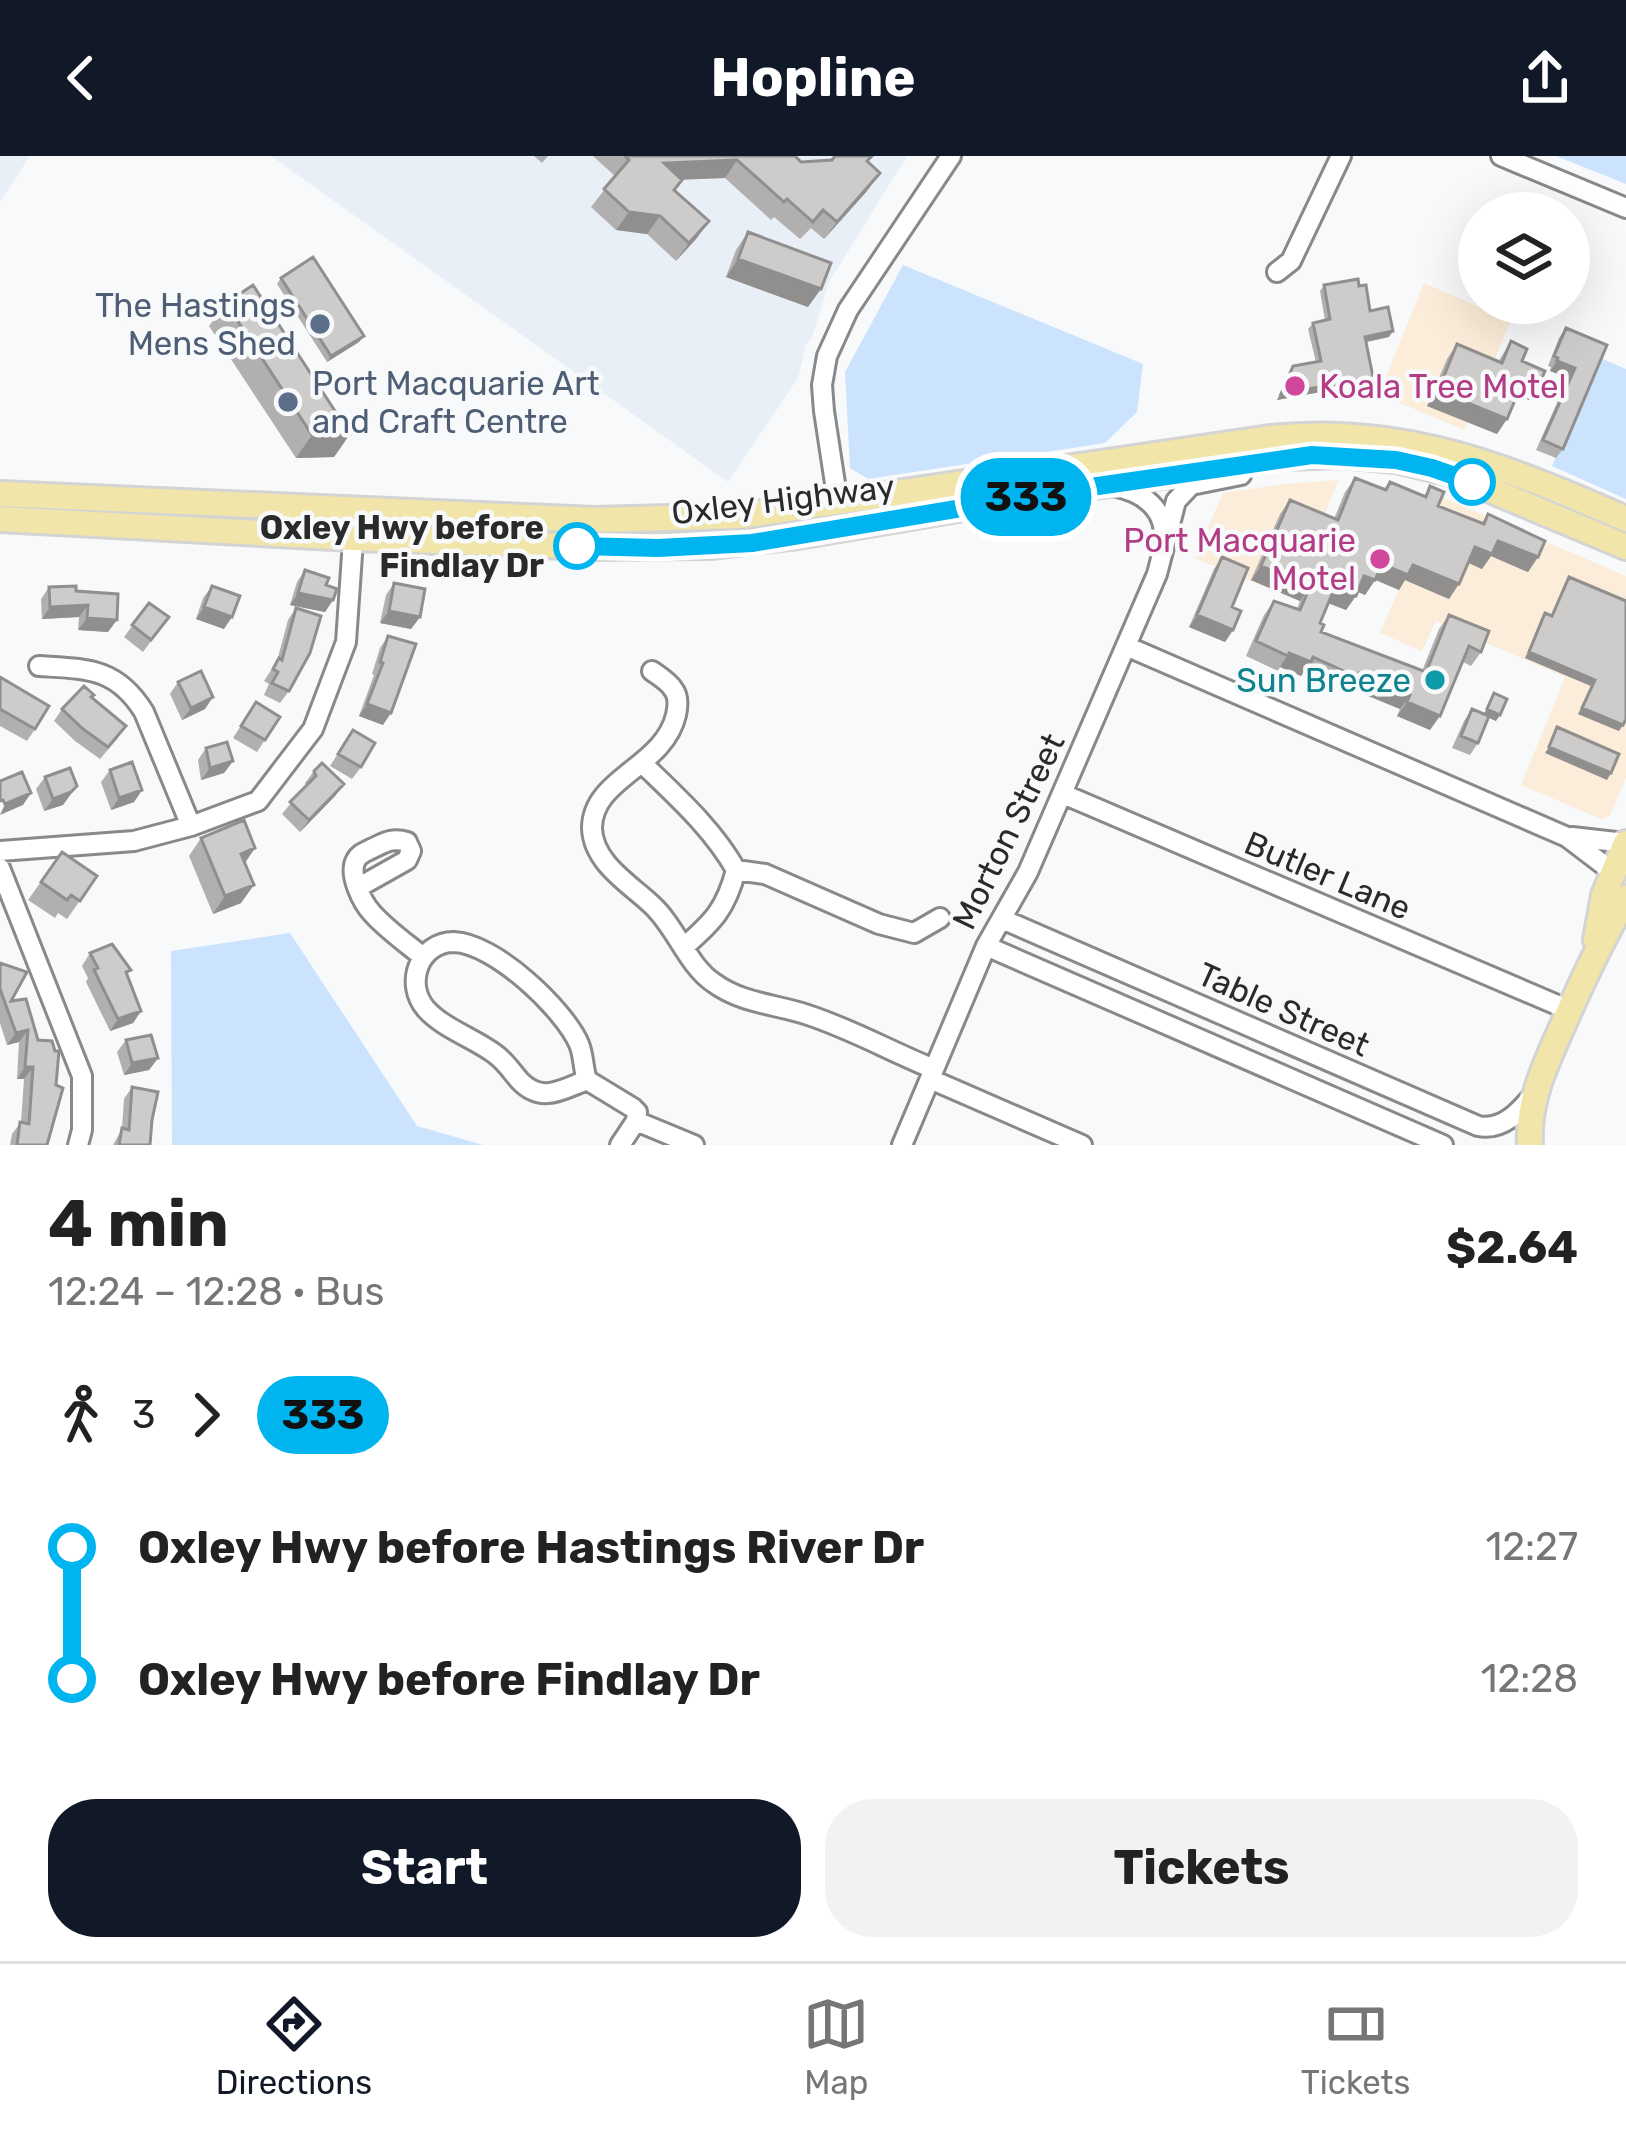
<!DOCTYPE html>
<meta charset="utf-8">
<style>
:root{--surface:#fff;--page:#f2f2f2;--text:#222;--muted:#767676;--line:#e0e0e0;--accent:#111827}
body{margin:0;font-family:Rubik,sans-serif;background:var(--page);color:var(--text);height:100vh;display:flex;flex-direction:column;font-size:45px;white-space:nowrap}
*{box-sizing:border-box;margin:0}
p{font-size:39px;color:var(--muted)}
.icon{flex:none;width:66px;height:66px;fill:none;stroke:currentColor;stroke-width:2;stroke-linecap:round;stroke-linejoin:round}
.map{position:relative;height:989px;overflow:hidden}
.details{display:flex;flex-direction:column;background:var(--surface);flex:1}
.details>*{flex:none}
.badge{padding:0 24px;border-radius:39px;font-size:42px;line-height:78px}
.controls{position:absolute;left:1458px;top:36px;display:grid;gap:24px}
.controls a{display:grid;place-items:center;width:132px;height:132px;border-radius:50%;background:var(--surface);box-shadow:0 12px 48px #0002;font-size:60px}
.map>.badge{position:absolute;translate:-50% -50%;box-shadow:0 0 0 6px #fff}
.legs{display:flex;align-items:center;gap:18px;height:132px;padding:0 48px;font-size:39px}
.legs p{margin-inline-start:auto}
.overview{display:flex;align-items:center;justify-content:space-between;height:204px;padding:0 48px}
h1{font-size:66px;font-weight:700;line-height:90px}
.primary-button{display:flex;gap:24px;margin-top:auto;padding:24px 48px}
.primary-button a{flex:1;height:138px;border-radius:48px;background:var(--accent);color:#fff;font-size:48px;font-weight:700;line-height:138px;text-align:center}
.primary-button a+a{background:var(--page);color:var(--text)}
ul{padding:0 48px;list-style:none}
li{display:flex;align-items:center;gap:42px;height:132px;font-size:45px}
li i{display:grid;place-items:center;width:18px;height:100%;margin:0 15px;background:currentColor}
li i::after{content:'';width:30px;height:30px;margin:-15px;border:9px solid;border-radius:50%;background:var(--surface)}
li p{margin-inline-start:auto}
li:first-child i{background:linear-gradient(#0000 50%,currentColor 0)}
li:last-child i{background:linear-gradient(currentColor 50%,#0000 0)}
header{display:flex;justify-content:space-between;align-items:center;height:156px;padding:0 48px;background:var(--accent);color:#fff;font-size:54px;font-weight:700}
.tab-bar{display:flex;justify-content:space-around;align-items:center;height:168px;border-top:3px solid var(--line);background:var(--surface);font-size:33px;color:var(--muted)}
.tab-bar a{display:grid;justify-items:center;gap:6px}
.tab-bar .selected{color:var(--accent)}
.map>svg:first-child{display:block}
.commercial{fill:#fbedd9}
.built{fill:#e9eff7}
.green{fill:#cce3fd}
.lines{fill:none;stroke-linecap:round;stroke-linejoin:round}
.minor-casing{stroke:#88898a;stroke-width:24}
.major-casing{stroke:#d4d4d4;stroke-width:30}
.minor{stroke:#fff;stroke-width:18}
.major{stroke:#f1e5aa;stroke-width:24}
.wall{fill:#b1afaf}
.shaded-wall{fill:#908f8e}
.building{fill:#cecccb;stroke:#908f8e;stroke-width:3}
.line-1-casing{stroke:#fff;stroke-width:27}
.line-1{stroke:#00b5ef;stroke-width:18}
.service-dot{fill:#5c6f8a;stroke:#f8f9fa;stroke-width:4.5}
.hotel-dot{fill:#d1479c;stroke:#f8f9fa;stroke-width:4.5}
.stop-1-dot{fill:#fff;stroke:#00b5ef;stroke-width:6}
.culture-dot{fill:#0f9aa8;stroke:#f8f9fa;stroke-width:4.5}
.labels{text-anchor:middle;stroke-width:9;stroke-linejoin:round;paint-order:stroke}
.service-label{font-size:33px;fill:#4e5e75;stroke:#f8f9fa;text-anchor:end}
.hotel-label{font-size:33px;fill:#b23c85;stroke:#f8f9fa;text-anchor:start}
.street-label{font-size:33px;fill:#292a2a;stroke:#f8f9fa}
.stop-label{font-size:33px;font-weight:bold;fill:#292a2a;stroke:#f8f9fa;text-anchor:end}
.culture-label{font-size:33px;fill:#0d838f;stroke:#f8f9fa;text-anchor:end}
</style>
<header><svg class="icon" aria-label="back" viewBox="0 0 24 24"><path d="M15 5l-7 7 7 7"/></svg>Hopline<svg class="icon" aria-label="share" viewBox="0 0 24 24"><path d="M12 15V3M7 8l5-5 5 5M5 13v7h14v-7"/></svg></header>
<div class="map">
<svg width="1626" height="989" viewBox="0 0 1626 989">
<rect width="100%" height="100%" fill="#f8f9fa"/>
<path class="commercial" d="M 1424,127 L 1511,165 L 1464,274 L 1379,238 Z
M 1339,324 L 1289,441 L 1195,402 L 1223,337 L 1284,328 Z
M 1439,340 L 1626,420 L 1626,622 L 1610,659 L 1601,663 L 1521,629 L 1565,521 L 1436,465 L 1422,495 L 1380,477 Z"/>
<path class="built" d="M 0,0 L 30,0 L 0,46 Z
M 271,0 L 907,0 L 829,126 L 812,182 L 806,188 L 798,222 L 728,326 Z"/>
<path class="green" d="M 1556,0 L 1626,0 L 1626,28 Z
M 903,109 L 1143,208 L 1137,256 L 1105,287 L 868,323 L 850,312 L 845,216 Z
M 1598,201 L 1626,213 L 1626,343 L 1552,310 Z
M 290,777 L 417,970 L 483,989 L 172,989 L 171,795 Z"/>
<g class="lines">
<g class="minor-casing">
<path id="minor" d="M 1501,0 L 1626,52
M 1277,116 L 1291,105 L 1341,0
M 1113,330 C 1138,335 1161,348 1164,375
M 838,347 L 824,255 L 822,229 L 827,200 L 848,154 L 951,0
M 1126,490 L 1567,681 L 1613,716
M 39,510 C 86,513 116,511 144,556 L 191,670
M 652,515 C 659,520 669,526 673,533 C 679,540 678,550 676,559 C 664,611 592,622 592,672 C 593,707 630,728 652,749 C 676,771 688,810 714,827 C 743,848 776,848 808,859 C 851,873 892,896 934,913
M 643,608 C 677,641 713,673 736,714 C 726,752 714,765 685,790
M 1063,638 L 1569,854
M 1572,681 L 1626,687
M 0,695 L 134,685 L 191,670 L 258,645 L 313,573 L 346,486 L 354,370
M 0,712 L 82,920 L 82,974 L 78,989
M 736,714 L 765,718 L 879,768 L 914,777 L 940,762
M 359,731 L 407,704 L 411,695 L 407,686 C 392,681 384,687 371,693 C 365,696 359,698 356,704 C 348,718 362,746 372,757 C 386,773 406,787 423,801
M 1002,763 L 1478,970 C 1503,975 1520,955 1535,937
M 986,790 L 1443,989
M 930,923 L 1082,989
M 587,924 C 563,933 542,948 520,925 C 512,916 506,906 495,898 C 474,882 444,873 426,853 C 404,828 419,786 454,786 C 494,787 564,853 579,888 C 584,900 583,913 587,924 L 633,952 L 637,956 L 636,965
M 636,965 L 694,989
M 620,989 L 636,965
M 902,989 L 986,790 L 1028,716 L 1157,418 L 1176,345 L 1191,329 L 1241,319"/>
</g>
<g class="major-casing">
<path id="major" d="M 0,338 L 596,364 L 741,360 L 1270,282 C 1403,268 1507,311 1626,363
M 0,363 L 353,382 L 595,391 L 710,390 L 798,380 L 1070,334 L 1286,301 L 1341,299 L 1396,304 L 1450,317 L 1626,391
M 1596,784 L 1604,739 L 1626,687
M 1530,989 C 1527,943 1548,903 1566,862 C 1584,821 1603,781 1626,742"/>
</g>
<use href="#minor" class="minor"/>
<use href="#major" class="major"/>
</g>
<path class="wall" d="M 534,0 L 548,0 L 542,7 Z
M 593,0 L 795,0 L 801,6 L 868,6 L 867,35 L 824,83 L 811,72 L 800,83 L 774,61 L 771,64 L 725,22 L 682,23 L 675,35 L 709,65 L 696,83 L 676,105 L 647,78 L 616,74 L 591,51 L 615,20 Z
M 748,76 L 808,151 L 726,121 L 736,94 Z
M 281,122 L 359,186 L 327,206 L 277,128 Z
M 1324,129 L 1359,130 L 1370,155 L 1389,181 L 1366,186 L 1373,221 L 1369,227 L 1277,244 L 1293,210 L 1316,206 L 1308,173 L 1313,167 L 1325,164 L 1320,135 Z
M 226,147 L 350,278 L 334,301 L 296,302 L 209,170 Z
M 1566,172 L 1607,189 L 1563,293 L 1556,302 L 1536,294 L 1568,222 L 1550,215 L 1551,211 L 1548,210 L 1559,182 Z
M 1511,185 L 1522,205 L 1529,244 L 1517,239 L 1497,278 L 1427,250 L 1447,203 L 1457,188 L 1498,206 Z
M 1355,322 L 1384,333 L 1390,326 L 1424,340 L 1430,330 L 1438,350 L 1481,368 L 1488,358 L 1538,401 L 1528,416 L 1491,400 L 1482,413 L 1468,407 L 1449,443 L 1405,424 L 1399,434 L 1375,424 L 1365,439 L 1358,436 L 1346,454 L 1329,447 L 1320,467 L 1321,476 L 1422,515 L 1439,473 L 1449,459 L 1481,496 L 1471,510 L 1463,506 L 1430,574 L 1397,560 L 1400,553 L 1349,532 L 1347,535 L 1304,515 L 1301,520 L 1280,511 L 1278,515 L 1246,500 L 1264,459 L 1274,445 L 1297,453 L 1300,445 L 1251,424 L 1280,358 L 1290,344 L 1334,363 L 1345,336 Z
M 1222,401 L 1233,474 L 1225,486 L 1189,471 L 1214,413 Z
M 305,414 L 326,429 L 333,444 L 325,456 L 290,449 L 297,426 Z
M 1569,421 L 1619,575 L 1578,558 L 1591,530 L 1525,502 L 1541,463 L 1545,457 L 1551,460 Z
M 394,427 L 420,461 L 411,473 L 380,467 L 386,439 Z
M 212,430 L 224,473 L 196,463 L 203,442 Z
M 49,431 L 76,435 L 108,476 L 78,474 L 79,461 L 42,463 L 41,443 Z
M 149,447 L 169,461 L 143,496 L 124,481 Z
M 296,452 L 289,535 L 280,547 L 264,539 L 269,528 L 264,525 L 277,505 L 288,464 Z
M 388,480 L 383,569 L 359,560 L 374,519 L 372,518 L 380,492 Z
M 0,521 L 35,573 L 27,585 L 0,570 Z
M 178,526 L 205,553 L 182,564 L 170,538 Z
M 1494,537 L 1496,565 L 1489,562 L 1478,587 L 1470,599 L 1452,592 L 1464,565 L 1472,553 L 1484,558 Z
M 91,541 L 118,582 L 100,603 L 75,585 L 54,565 L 62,553 Z
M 256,546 L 280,561 L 257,596 L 233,582 Z
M 353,574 L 361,611 L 352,623 L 330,610 Z
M 206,592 L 233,605 L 224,617 L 201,624 L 198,604 Z
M 110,614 L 142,634 L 134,646 L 111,654 L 101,626 Z
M 314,615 L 344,628 L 335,640 L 300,676 L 282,658 L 306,629 L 305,627 Z
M 45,621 L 63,649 L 44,655 L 36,633 Z
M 201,682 L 245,707 L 241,747 L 213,758 L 189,700 Z
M 62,696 L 97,720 L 67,763 L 58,757 L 55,762 L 28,744 Z
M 90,797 L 127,819 L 141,855 L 133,867 L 110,875 L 86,826 L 88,822 L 82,810 Z
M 0,807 L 11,845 L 26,843 L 47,989 L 10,989 L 12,978 L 21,966 L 24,923 L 17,923 L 19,886 L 7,889 L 0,867 Z
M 126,884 L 158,902 L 149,914 L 124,919 L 117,896 Z
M 132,931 L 152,964 L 150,989 L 113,989 L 122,973 L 124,943 Z"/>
<path class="shaded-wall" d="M 737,4 L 725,22 L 651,25 L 664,7 Z
M 880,17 L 867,35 L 824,83 L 837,66 Z
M 629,56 L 660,60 L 647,78 L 616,74 Z
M 709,65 L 696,83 L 676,105 L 689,87 Z
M 738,103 L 821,133 L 808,151 L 726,121 Z
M 1393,175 L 1389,181 L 1361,187 L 1365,181 Z
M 364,180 L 359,186 L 327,206 L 331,200 Z
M 1557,205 L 1575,212 L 1568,222 L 1550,215 Z
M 1373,221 L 1369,227 L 1277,244 L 1281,238 Z
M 1524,223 L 1539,229 L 1529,244 L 1514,237 Z
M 1438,235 L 1507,263 L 1497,278 L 1427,250 Z
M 350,278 L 334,301 L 296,302 L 312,279 Z
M 1498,385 L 1538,401 L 1528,416 L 1491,400 L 1482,413 L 1465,405 L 1475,391 Z
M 1382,408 L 1413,409 L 1459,428 L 1449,443 L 1405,424 L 1399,434 L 1372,422 Z
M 1261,410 L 1310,431 L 1300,445 L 1251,424 Z
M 1364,420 L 1375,424 L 1365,439 L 1354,434 Z
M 1335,431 L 1356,440 L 1346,454 L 1325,446 Z
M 298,437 L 333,444 L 325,456 L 290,449 Z
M 88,449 L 79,461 L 42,463 L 50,451 Z
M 204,451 L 232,461 L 224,473 L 196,463 Z
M 389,455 L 420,461 L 411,473 L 380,467 Z
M 1197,459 L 1233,474 L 1225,486 L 1189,471 Z
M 87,462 L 117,464 L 108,476 L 78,474 Z
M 1529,496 L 1595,524 L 1591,530 L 1525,502 Z
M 1289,497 L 1311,506 L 1301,520 L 1280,511 Z
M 1359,517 L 1410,539 L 1400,553 L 1349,532 Z
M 213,541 L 205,553 L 182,564 L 191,552 Z
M 1407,546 L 1440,560 L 1430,574 L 1397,560 Z
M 367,548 L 391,557 L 383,569 L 359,560 Z
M 1582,552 L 1623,569 L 1619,575 L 1578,558 Z
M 1487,553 L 1500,559 L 1496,565 L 1483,559 Z
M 1549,591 L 1611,617 L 1607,624 L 1545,597 Z
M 233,605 L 224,617 L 201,624 L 210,612 Z
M 344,628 L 335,640 L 300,676 L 309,664 Z
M 77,630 L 63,649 L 44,655 L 53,643 Z
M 142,634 L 134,646 L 111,654 L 119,642 Z
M 31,637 L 23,649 L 0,659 L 5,648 Z
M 255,692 L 243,710 L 241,698 Z
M 254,729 L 241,747 L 213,758 L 225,740 Z
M 141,855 L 133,867 L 110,875 L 118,863 Z
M 28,874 L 19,886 L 7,889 L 16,877 Z
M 158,902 L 149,914 L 124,919 L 132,907 Z
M 25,911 L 33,911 L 24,923 L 17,923 Z"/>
<path class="building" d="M 625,0 L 795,0 L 801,6 L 832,4 L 835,0 L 872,0 L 867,5 L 880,17 L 837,66 L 823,54 L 813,66 L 787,43 L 784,46 L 737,4 L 664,7 L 682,24 L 674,34 L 709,65 L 689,87 L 660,60 L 629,56 L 604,33 L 629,4 Z
M 748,76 L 831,107 L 821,133 L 738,103 Z
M 313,101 L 364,180 L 331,200 L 281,122 Z
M 1358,123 L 1359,130 L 1366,129 L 1370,155 L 1388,151 L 1393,175 L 1365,181 L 1373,221 L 1281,238 L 1293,210 L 1321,205 L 1313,167 L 1330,163 L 1324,129 Z
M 253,129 L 350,278 L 312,279 L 226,147 Z
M 1566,172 L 1607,189 L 1563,293 L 1543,284 L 1575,212 L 1557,205 L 1558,202 L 1554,200 Z
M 1511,185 L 1527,193 L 1522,205 L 1545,215 L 1539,229 L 1524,223 L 1507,263 L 1438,235 L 1457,188 L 1502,207 Z
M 1355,322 L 1386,334 L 1390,326 L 1426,341 L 1430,330 L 1444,336 L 1438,350 L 1484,368 L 1488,358 L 1545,385 L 1538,401 L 1498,385 L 1492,398 L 1475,391 L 1459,428 L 1413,409 L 1408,419 L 1382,408 L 1375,424 L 1364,420 L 1356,440 L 1335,431 L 1320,467 L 1324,469 L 1321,476 L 1426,516 L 1449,459 L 1489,475 L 1481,496 L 1469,490 L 1440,560 L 1407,546 L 1410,539 L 1359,517 L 1357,521 L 1313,501 L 1311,506 L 1289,497 L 1288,500 L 1256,485 L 1274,445 L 1300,454 L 1310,431 L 1261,410 L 1290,344 L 1338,364 Z
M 1222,401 L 1248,412 L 1232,451 L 1241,455 L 1233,474 L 1197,459 Z
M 305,414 L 329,422 L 326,429 L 337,433 L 333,444 L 298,437 Z
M 1569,421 L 1626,445 L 1626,563 L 1623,569 L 1582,552 L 1595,524 L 1529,496 L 1545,457 L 1552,460 Z
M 394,427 L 425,433 L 420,461 L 389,455 Z
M 76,430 L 76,435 L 118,438 L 117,464 L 87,462 L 88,449 L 50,451 L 49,431 Z
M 212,430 L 240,440 L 232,461 L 204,451 Z
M 149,447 L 169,461 L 151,484 L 132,469 Z
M 296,452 L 321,460 L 310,497 L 289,535 L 272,527 L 278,516 L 273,513 L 279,502 L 282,504 Z
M 388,480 L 416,488 L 391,557 L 367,548 L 383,507 L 380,506 Z
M 201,515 L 213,541 L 191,552 L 178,526 Z
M 0,521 L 49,550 L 35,573 L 0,553 Z
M 84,530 L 94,539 L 91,541 L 126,570 L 108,591 L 83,573 L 62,553 Z
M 1494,537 L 1507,543 L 1500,559 L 1487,553 Z
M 256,546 L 280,561 L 265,584 L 241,570 Z
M 1472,553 L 1489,560 L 1478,587 L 1461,580 Z
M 1557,571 L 1619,598 L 1611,617 L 1549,591 Z
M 353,574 L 375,587 L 361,611 L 338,598 Z
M 227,586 L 233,605 L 210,612 L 206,592 Z
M 132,606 L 142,634 L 119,642 L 110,614 Z
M 322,607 L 344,628 L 309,664 L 290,646 L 316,620 L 314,615 Z
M 70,612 L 77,630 L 71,636 L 53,643 L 45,621 Z
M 22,616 L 31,637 L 5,648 L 3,644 L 0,645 L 0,625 Z
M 244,664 L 255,692 L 241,698 L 254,729 L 225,740 L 201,682 Z
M 62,696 L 97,720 L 80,745 L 71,739 L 67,744 L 41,726 Z
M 112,788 L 131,814 L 126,816 L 141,855 L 118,863 L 94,814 L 98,812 L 90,797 Z
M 0,807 L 27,816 L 11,845 L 26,843 L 38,884 L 52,885 L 55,895 L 59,895 L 56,929 L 63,932 L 47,989 L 17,989 L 20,966 L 29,968 L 33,911 L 25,911 L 28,874 L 16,877 L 0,833 Z
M 151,879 L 158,902 L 132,907 L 126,884 Z
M 132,931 L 158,936 L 152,964 L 150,989 L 119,989 L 122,972 L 129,974 Z"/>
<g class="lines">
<g class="line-1-casing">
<path id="line-1" d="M 577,390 L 658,392 L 752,387 L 1070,334 L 1312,299 L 1396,304 L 1432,312 L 1472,326"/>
</g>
<use href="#line-1" class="line-1"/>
</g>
<g class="service-dot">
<circle cx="320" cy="168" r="12"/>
<circle cx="288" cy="246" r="12"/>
</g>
<g class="hotel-dot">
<circle cx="1295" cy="230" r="12"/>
<circle cx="1380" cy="403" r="12"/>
</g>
<g class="stop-1-dot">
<circle cx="1472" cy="326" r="21"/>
<circle cx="577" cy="390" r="21"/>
</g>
<circle class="culture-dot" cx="1435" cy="524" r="12"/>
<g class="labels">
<g class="service-label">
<text x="296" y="161">The Hastings<tspan x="296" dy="38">Mens Shed</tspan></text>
<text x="312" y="239" text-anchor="start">Port Macquarie Art<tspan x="312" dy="38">and Craft Centre</tspan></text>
</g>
<g class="hotel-label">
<text x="1319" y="242">Koala Tree Motel</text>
<text x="1356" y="396" text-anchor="end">Port Macquarie<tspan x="1356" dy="38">Motel</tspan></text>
</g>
<g class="street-label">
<text transform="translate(783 343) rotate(-7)" y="12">Oxley Highway</text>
<text transform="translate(1008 675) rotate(-64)" y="12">Morton Street</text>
<text transform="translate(1328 719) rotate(23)" y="12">Butler Lane</text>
<text transform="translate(1284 853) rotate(24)" y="12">Table Street</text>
</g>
<g class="stop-label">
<text x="544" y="383">Oxley Hwy before<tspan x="544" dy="38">Findlay Dr</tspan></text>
</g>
<g class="culture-label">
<text x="1411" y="536">Sun Breeze</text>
</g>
</g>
</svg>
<div class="controls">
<a><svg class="icon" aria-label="layers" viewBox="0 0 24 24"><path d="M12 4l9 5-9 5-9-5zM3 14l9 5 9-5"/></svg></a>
</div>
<b class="badge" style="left:1026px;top:341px;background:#00b5ef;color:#111">333</b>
</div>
<section class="details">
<div class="overview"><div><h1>4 min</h1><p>12:24 – 12:28 · Bus</p></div><b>$2.64</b></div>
<div class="legs"><svg class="icon" aria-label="walk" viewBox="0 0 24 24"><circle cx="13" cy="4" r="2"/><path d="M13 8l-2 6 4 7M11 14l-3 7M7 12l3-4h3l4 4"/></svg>3<svg class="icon" aria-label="forward" viewBox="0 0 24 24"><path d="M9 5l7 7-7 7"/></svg><b class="badge" style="background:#00b5ef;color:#111">333</b></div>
<ul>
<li><i style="color:#00b5ef"></i><b>Oxley Hwy before Hastings River Dr</b><p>12:27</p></li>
<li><i style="color:#00b5ef"></i><b>Oxley Hwy before Findlay Dr</b><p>12:28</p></li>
</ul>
<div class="primary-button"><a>Start</a><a>Tickets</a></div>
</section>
<nav class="tab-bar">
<a class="selected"><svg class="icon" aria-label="directions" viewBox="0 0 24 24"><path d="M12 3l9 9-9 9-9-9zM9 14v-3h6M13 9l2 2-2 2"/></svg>Directions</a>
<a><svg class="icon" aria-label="map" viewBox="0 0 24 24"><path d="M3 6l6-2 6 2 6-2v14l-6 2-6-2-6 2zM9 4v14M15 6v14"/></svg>Map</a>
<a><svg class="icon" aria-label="tickets" viewBox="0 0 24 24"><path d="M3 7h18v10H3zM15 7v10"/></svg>Tickets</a>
</nav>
